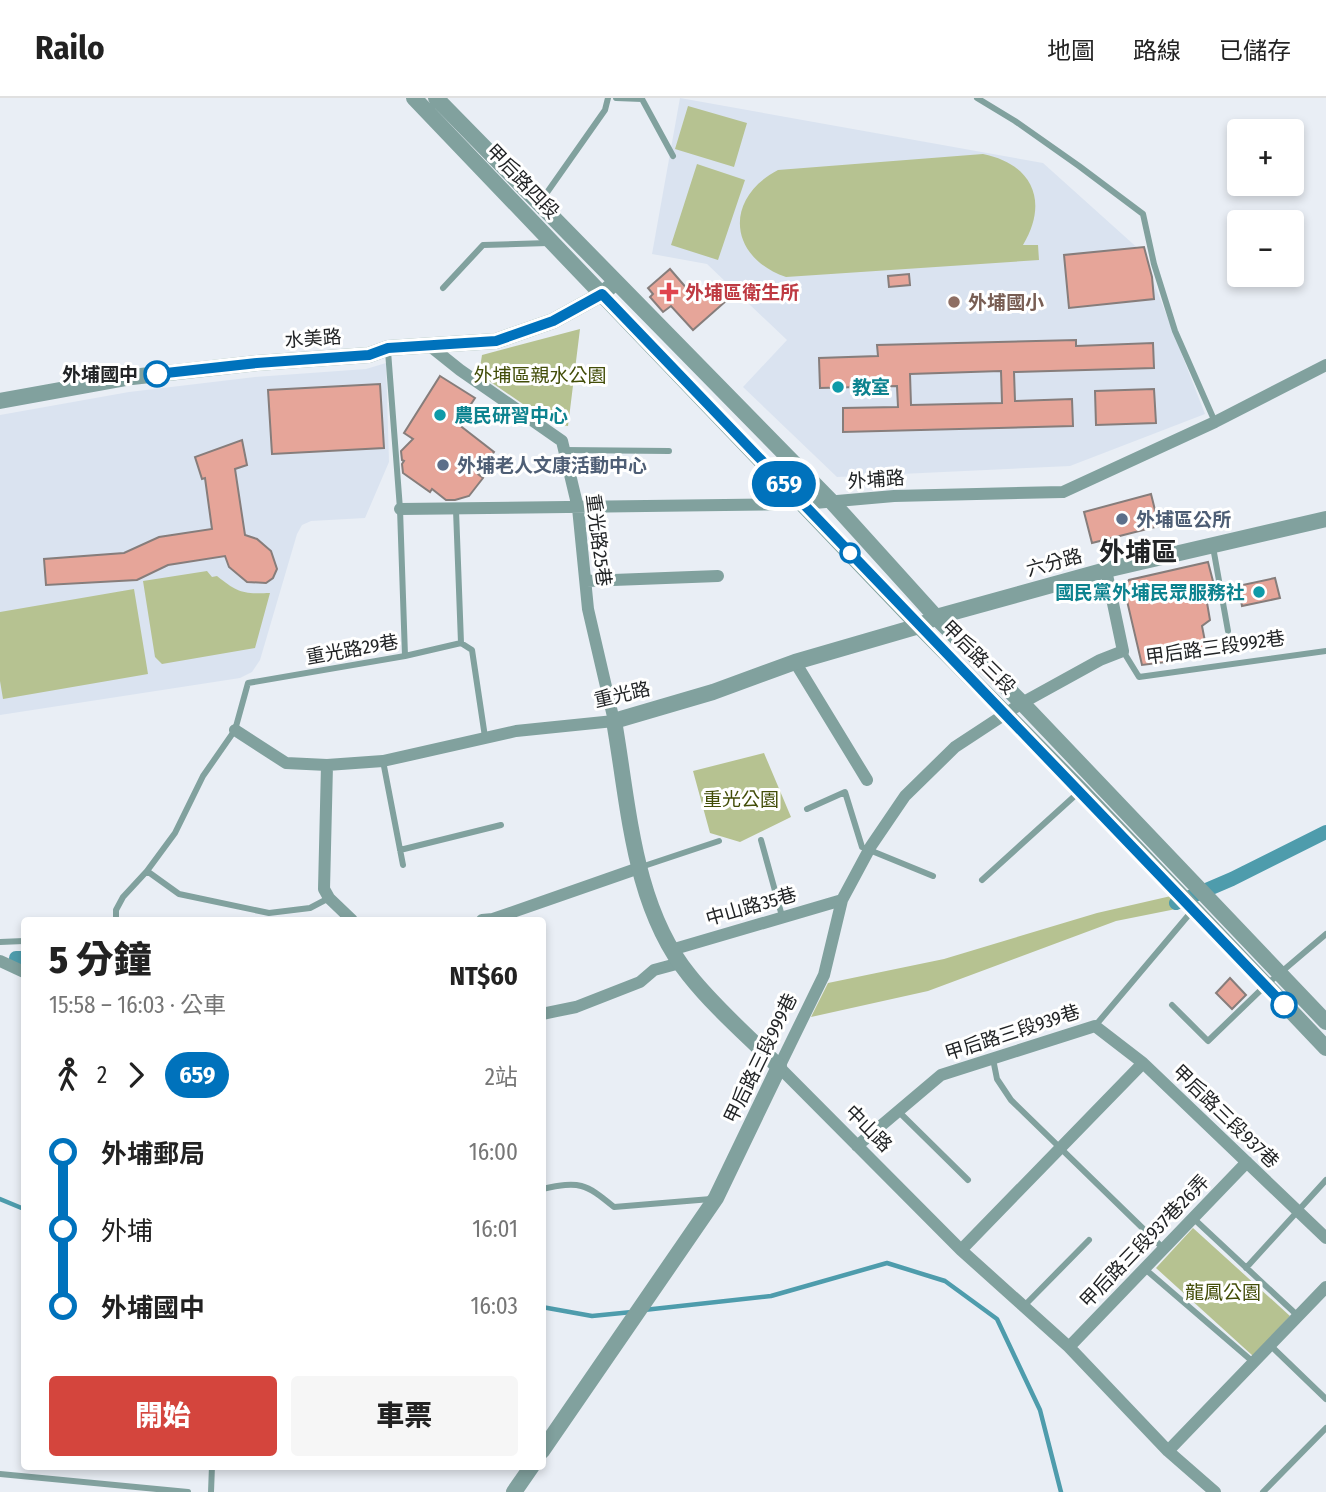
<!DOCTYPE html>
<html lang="zh-TW">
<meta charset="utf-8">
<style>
:root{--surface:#fff;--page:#f6f6f6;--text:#222;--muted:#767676;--line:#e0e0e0;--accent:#d4453d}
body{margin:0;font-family:"Fira Sans Condensed","Noto Sans TC",sans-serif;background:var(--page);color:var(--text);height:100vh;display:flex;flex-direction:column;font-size:26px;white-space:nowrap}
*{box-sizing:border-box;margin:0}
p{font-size:23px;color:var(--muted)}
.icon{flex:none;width:38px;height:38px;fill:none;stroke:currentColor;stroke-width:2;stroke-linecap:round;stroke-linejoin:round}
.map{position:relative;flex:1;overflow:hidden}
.panel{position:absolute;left:21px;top:819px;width:525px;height:553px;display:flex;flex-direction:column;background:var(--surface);border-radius:7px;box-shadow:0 4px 10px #0003}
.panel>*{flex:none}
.badge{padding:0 14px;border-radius:23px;font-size:24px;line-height:46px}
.buttons{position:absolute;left:1227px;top:21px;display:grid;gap:14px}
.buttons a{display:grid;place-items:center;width:77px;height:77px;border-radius:7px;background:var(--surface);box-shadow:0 4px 10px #0003;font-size:35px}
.map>.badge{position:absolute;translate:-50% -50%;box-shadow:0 0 0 4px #fff}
.legs{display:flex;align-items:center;gap:10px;height:77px;padding:0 28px;font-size:23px}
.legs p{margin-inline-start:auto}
.head{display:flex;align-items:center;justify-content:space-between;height:119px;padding:0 28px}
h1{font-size:38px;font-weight:800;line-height:52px}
.button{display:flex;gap:14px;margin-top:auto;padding:14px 28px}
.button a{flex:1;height:80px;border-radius:7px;background:var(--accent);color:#fff;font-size:28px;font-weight:800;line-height:80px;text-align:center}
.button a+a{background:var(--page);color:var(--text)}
ul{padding:0 28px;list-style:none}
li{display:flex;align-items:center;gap:24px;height:77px;font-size:26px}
li i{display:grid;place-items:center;width:10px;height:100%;margin:0 9px;background:currentColor}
li i::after{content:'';width:18px;height:18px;margin:-9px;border:5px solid;border-radius:50%;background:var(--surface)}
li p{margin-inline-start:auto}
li:first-child i{background:linear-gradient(#0000 50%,currentColor 0)}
li:last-child i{background:linear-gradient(currentColor 50%,#0000 0)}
header{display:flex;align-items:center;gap:42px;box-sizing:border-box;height:98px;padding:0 35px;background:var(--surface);border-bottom:2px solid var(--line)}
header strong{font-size:33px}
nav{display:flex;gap:38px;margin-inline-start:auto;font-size:24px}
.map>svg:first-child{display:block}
.built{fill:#dae3f0}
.green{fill:#b6c291}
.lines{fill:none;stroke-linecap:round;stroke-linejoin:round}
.stream{stroke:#4e9cac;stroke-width:4.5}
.canal{stroke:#4e9cac;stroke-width:14}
.building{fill:#e6a599;stroke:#867d7b;stroke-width:2;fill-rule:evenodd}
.service{stroke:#81a19e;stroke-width:6}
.minor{stroke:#81a19e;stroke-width:12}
.tertiary{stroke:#81a19e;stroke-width:16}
.line-1-casing{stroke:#fff;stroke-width:16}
.line-1{stroke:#0072bc;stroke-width:10}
.health-dot{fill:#e0444e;stroke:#fff;stroke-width:2.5}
.education-dot{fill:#8d6e63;stroke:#fff;stroke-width:2.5}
.stop-1-dot{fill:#fff;stroke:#0072bc;stroke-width:3.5}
.culture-dot{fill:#0f9aa8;stroke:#fff;stroke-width:2.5}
.service-dot{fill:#5c6f8a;stroke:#fff;stroke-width:2.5}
.labels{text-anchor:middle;stroke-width:6;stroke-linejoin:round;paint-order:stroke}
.street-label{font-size:19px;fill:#222426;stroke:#fff}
.health-label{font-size:19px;font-weight:bold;fill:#be3a42;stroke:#fff;text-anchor:start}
.education-label{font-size:19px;font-weight:bold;fill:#785e54;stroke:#fff;text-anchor:start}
.stop-label{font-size:19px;font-weight:bold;fill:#222426;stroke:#fff;text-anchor:end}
.park-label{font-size:19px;fill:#424d08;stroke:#fff}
.culture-label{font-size:19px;font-weight:bold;fill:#0d838f;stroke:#fff;text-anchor:start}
.service-label{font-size:19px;font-weight:bold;fill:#4e5e75;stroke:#fff;text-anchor:start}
.district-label{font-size:26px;font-weight:bold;fill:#222426;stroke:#fff}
</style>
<header>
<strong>Railo</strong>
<nav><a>地圖</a><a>路線</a><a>已儲存</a></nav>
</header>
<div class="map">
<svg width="1326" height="1394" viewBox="0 0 1326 1394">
<rect width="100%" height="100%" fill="#e9eef5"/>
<path class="built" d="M 680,0 L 1043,65 L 1142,154 L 1205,316 L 1070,368 L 837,379 L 743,289 L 787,242 L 707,166 L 652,156 Z
M 386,265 L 389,364 L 365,420 L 311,423 L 302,427 L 297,436 L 260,562 L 252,574 L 240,580 L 0,617 L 0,317 L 129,294 L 255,279 L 366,271 Z"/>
<path class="green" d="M 688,8 L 747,25 L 734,69 L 675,51 Z
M 983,56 C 1033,66 1049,104 1023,147 L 1038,147 L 1039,162 L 786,179 C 728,159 724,100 778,72 Z
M 697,66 L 745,82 L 718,162 L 671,147 Z
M 580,231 L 568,328 L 552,326 L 479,276 L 482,257 Z
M 207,473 L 212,479 L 217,478 C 238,495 243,496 270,495 L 255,550 L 162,566 L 155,559 L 143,483 Z
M 134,491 L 148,576 L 3,601 L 0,583 L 0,514 Z
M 764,655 L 791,719 L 740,744 L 710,735 L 693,673 Z
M 1171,798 L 1176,811 L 1116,823 L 928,893 L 811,919 L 828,885 L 944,861 L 1097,815 Z
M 1193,1130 L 1290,1218 L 1253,1258 L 1156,1170 Z"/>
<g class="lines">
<path class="stream" d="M 0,1101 L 24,1111
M 542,1209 L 592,1218 L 632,1214
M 644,1212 L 771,1198 L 887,1165 L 945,1183 L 997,1221 L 1040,1312 L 1061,1394"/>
<path class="canal" d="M 1176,805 L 1232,781 L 1326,734
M 16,860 L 24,860"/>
</g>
<path class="building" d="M 1144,149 L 1152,179 L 1154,201 L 1069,210 L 1064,157 Z
M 670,171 L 695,200 L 710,186 L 726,203 L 693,232 L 671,208 L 663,214 L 650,199 L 653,196 L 648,190 Z
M 909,176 L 910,187 L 889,189 L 888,178 Z
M 1076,242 L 1076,248 L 1153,245 L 1154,270 L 1014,274 L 1015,303 L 1072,301 L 1073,328 L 843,334 L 843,310 L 898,309 L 897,288 L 820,290 L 819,260 L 878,258 L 877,247 ZM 1001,273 L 1002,305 L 911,307 L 910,276 Z
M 440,278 L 475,300 L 458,326 L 494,354 L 478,376 L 483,380 L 469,398 L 455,402 L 446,402 L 432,391 L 430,394 L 403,375 L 402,366 L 404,363 L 402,362 L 401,353 L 413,341 L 404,335 Z
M 380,286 L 384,350 L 272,356 L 268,292 Z
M 1154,291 L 1156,325 L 1096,327 L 1095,293 Z
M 242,342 L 247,367 L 235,371 L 245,437 L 257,441 L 271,453 L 277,471 L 273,480 L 266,485 L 247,484 L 229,469 L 225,458 L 168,467 L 137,482 L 46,487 L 44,461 L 124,455 L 159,439 L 212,431 L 205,380 L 202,381 L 195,359 Z
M 1151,396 L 1159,428 L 1092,445 L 1084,414 Z
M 1208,464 L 1214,487 L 1205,493 L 1210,522 L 1202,528 L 1208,559 L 1142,567 L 1124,490 L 1129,482 Z
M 1275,480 L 1280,500 L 1242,508 L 1238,488 Z
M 1230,880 L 1246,897 L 1232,911 L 1216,895 Z"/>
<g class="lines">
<path class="service" d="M 616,0 L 642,1 L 673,58
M 977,0 L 1015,23 L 1079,68 L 1143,116 L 1154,166 L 1175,233 L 1215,324
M 541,103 L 605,12 L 608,0
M 443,190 L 483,147 L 548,145
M 388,253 L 400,411 L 405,558
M 564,352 L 669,353
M 456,412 L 461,545 L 472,552 L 485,639
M 1213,449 L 1228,533
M 1123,553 L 1139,579 L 1326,553
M 383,663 L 403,767
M 807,711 L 845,694 L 862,749 L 933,778
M 761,742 L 782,818
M 400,752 L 501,727
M 641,769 L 719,743
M 147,773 L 179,796 L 269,815 L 310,810 L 329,800
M 982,782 L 1079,694
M 116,822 L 116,812 L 123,799 L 147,773 L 175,735 L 203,678 L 235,632 L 248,585 L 405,558 L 461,545
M 0,844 L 24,843
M 1172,907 L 1208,943 L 1266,887 L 1326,836
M 1095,928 L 1192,813
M 993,961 L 997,981 L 1011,1002 L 1163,1150
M 898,1013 L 968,1082
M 542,1091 C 580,1083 585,1085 614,1109 L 711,1101
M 1193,1120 L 1298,1218
M 1246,1170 L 1326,1082
M 1145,1171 L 1252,1263
M 1024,1208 L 1089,1142
M 1270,1247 L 1326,1301
M 0,1376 L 188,1394
M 211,1394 L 212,1368
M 1263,1394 L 1326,1330"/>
<path class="minor" d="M 400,411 L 803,406 L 894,398 L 1063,394 L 1215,324 L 1326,267
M 1106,472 L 1123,553 L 1100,562 L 1022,605 L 955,649 L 905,698 L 871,748 L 842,802 L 824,877 L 779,969 L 961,1152 L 1069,1249 L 1168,1353 L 1215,1394
M 587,483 L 718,478
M 795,564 L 867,682
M 235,632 L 286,665 L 327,667 L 383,663 L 516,633 L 614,623 L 588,511 L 578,410 L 562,343 L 460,272 L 430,248
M 327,667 L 324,791 L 329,800 L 352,822
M 482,822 L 493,821 L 639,770
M 671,852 L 842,802
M 0,863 L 24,874
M 542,916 L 576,909 L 640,884 L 654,872 L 680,865
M 857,1048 L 941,977 L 1095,928 L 1143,965 L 1326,1140
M 961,1152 L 1143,965
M 1069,1249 L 1247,1064
M 1168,1353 L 1326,1189"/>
<path class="tertiary" d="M 414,0 L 919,528 L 1081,692 L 1326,950
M 436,0 L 832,404 L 936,519 L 1022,605 L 1326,924
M 0,303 L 132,279 L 257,265 L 369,257 L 388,250 L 496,243 L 553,223 L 602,196 L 610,189
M 542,1353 L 716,1100 L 779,969 C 749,939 715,910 689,877 C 633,808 629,708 614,623 L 713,594 L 795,564 L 919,528 L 936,519 L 1106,472 L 1326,421
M 514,1394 L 532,1368"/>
</g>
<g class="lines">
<g class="line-1-casing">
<path id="line-1" d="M 157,276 L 257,265 L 369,257 L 388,250 L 496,243 L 553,223 L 602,196 L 1284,907"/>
</g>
<use href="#line-1" class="line-1"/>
</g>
<path class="health-dot" d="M665.5 183.5h7v7h7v7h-7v7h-7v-7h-7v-7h7z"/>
<circle class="education-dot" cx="954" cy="204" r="7"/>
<g class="stop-1-dot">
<circle cx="157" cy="276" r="12"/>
<circle cx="850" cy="455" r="9"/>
<circle cx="1284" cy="907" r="12"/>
</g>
<g class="culture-dot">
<circle cx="838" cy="289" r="7"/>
<circle cx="440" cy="317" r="7"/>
<circle cx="1259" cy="494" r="7"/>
</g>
<g class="service-dot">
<circle cx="443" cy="367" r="7"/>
<circle cx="1122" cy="421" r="7"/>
</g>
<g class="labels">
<g class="street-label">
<text transform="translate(523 83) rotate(46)" y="7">甲后路四段</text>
<text transform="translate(313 240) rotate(-4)" y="7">水美路</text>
<text transform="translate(876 381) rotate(-4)" y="7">外埔路</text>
<text transform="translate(599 442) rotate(83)" y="7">重光路25巷</text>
<text transform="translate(1054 464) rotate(-15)" y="7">六分路</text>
<text transform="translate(1215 549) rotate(-8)" y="7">甲后路三段992巷</text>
<text transform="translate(352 551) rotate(-10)" y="7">重光路29巷</text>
<text transform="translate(979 559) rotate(45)" y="7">甲后路三段</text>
<text transform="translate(622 596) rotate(-13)" y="7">重光路</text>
<text transform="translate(751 808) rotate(-16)" y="7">中山路35巷</text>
<text transform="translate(1012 934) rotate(-18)" y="7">甲后路三段939巷</text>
<text transform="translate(760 960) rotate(-64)" y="7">甲后路三段999巷</text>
<text transform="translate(1226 1018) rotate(44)" y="7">甲后路三段937巷</text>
<text transform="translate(869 1030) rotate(45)" y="7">中山路</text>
<text transform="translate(1144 1143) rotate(-46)" y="7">甲后路三段937巷26弄</text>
</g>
<g class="health-label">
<text x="685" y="201">外埔區衛生所</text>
</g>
<g class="education-label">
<text x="968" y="211">外埔國小</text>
</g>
<g class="stop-label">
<text x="138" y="283">外埔國中</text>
</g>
<g class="park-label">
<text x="540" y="284">外埔區親水公園</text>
<text x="741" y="708">重光公園</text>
<text x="1223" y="1201">龍鳳公園</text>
</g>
<g class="culture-label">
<text x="852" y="296">教室</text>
<text x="454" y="324">農民研習中心</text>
<text x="1245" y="501" text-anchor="end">國民黨外埔民眾服務社</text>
</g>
<g class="service-label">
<text x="457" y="374">外埔老人文康活動中心</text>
<text x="1136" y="428">外埔區公所</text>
</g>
<g class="district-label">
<text x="1138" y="463">外埔區</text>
</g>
</g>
</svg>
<div class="buttons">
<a>+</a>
<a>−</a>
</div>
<b class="badge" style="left:784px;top:386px;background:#0072bc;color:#fff">659</b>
<section class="panel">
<div class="head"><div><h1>5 分鐘</h1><p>15:58 – 16:03 · 公車</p></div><b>NT$60</b></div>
<div class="legs"><svg class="icon" aria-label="walk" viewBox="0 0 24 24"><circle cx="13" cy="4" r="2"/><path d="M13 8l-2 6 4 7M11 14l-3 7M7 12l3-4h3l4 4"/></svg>2<svg class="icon" aria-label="forward" viewBox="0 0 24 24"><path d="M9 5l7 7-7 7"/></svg><b class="badge" style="background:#0072bc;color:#fff">659</b><p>2站</p></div>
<ul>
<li><i style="color:#0072bc"></i><b>外埔郵局</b><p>16:00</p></li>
<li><i style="color:#0072bc"></i><span>外埔</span><p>16:01</p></li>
<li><i style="color:#0072bc"></i><b>外埔國中</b><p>16:03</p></li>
</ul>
<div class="button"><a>開始</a><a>車票</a></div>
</section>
</div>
